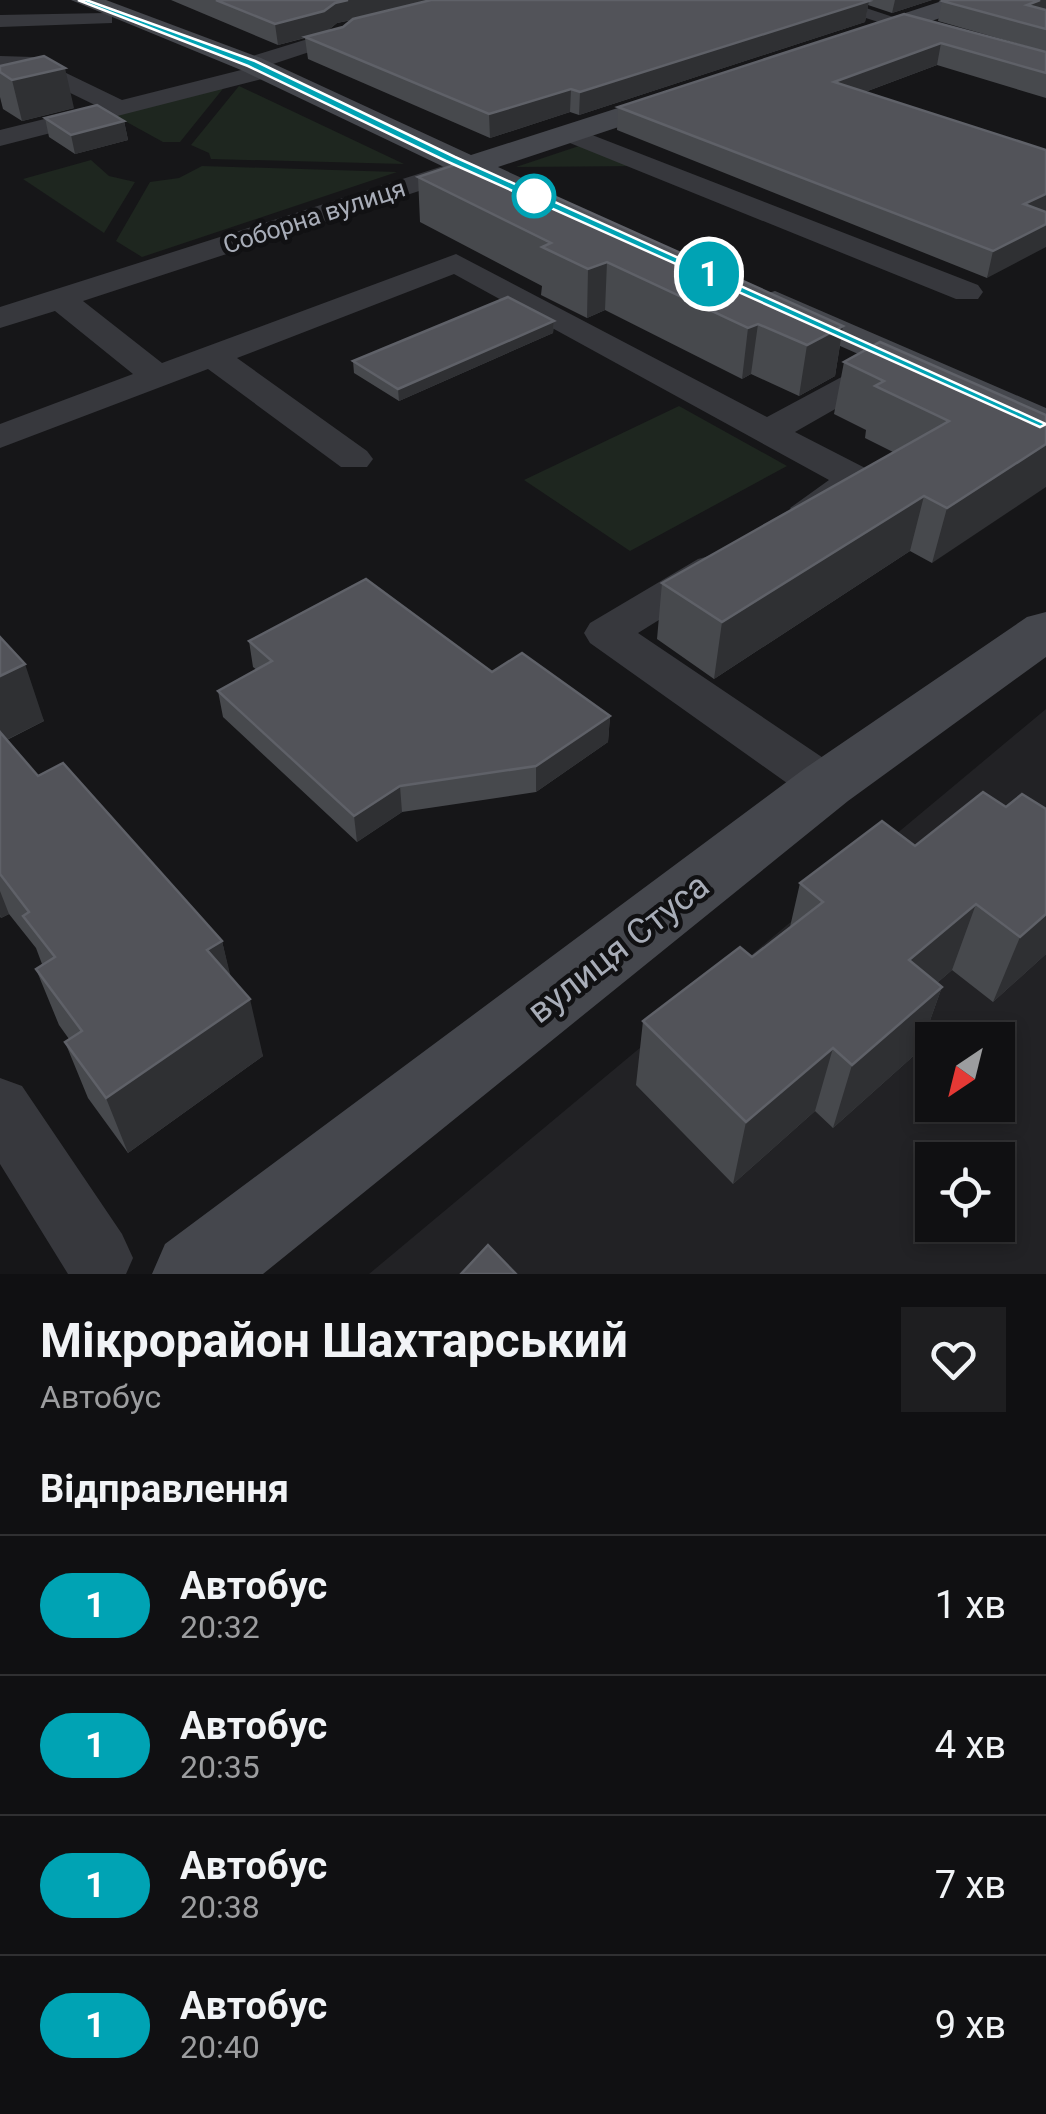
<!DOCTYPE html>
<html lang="uk">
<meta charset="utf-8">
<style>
:root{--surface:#101012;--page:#1e1e20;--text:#f1f3f6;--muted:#9c9d9f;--line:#303032}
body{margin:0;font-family:Roboto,sans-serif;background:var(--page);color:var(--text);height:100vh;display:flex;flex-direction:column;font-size:38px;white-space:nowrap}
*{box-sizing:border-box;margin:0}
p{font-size:32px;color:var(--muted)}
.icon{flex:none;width:55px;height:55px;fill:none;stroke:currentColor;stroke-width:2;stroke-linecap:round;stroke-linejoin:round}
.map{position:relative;height:1274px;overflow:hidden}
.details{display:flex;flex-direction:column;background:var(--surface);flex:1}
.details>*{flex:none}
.badge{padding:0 20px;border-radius:32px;font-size:35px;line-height:65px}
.needle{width:65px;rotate:215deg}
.tools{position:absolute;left:915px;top:1022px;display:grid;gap:20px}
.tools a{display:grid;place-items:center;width:100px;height:100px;border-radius:0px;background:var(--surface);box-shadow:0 5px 15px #0003,0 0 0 2px var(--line);font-size:50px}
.map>.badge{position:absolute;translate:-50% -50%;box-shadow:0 0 0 5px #fff}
h2{padding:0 40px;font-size:38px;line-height:90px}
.round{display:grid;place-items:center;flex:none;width:105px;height:105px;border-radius:0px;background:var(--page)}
.overview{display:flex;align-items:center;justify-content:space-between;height:170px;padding:0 40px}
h1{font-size:48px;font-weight:700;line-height:75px}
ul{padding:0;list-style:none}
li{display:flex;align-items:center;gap:30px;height:140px;padding:0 40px;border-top:2px solid var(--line)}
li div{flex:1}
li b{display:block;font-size:38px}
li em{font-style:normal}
li .badge{min-width:110px;font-weight:700;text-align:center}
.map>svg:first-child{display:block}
.built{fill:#222225;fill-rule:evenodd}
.green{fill:#1e261f}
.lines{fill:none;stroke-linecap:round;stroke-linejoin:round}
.street{fill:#37383d;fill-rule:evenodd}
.secondary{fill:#45474d;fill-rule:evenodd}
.wall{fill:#47494d;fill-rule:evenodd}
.shaded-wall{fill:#2f3033}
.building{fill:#525359;stroke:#5f6168;stroke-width:2.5}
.line{fill:#00a3b4;stroke:#fff;stroke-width:2.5}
.stop-dot{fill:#fff;stroke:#00a3b4;stroke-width:5}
.labels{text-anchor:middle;stroke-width:9;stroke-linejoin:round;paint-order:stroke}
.far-street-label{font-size:25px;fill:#a8adb8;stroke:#111113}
.near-street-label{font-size:35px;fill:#a8adb8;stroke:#111113}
</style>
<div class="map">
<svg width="1046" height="1274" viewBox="0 0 1046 1274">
<rect width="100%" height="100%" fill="#161618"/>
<path class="built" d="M 1046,709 L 1046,1274 L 369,1274 ZM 932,1040 L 998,1040 L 998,1105 L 932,1105 ZM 932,1160 L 998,1160 L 998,1225 L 932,1225 Z"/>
<path class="green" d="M 226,85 L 180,142 L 163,142 L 114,115 Z
M 239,86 L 404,164 L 211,159 L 209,153 L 191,145 Z
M 588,143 L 644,166 L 516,167 Z
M 91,160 L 109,176 L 135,182 L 104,233 L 23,179 Z
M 202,166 L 397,172 L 142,257 L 116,241 L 150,182 L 179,178 Z
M 679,406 L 787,466 L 630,551 L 524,480 Z"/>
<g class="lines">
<path class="street" d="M 810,0 L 842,0 L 911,23 L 900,29 Z
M 105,13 L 112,15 L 112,23 L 0,27 L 0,15 Z
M 363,22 L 374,28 L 370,32 L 270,65 L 277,71 L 274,76 L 0,146 L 0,130 L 97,106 L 21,69 L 0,70 L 0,56 L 33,57 L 122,100 L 245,69 L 240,64 L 243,59 Z
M 569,126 L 978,285 L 983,292 L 978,299 L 956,299 L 560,139 L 556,134 L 560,129 Z
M 459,161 L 468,163 L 472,169 L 468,175 L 83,301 L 162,363 L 456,254 L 767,417 L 862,366 L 886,366 L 891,373 L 886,380 L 795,432 L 871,471 L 876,479 C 861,501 822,523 796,516 L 790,508 L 829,480 L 454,274 L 237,358 L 367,451 L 373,459 L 367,467 L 341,467 L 208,369 L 0,448 L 0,424 L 133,374 L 55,311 L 0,328 L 0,307 Z
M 713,555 L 728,559 L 734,568 L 728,577 L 638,633 L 844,772 L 851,785 L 844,798 L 826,804 L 808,798 L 590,643 L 584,633 L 590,623 L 698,559 Z
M 0,1078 L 22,1086 L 122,1234 L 133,1258 L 126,1274 L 68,1274 L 0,1164 Z"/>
<path class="secondary" d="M 71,0 L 106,0 L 261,58 L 471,155 L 677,89 L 697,89 L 702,95 L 697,101 L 498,167 L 539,186 L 544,193 L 539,200 L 515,200 L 466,177 L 447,176 L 444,167 L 241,70 Z
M 945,0 L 981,0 L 978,5 L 853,48 L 835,48 L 831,42 L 835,36 Z
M 775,291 L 1046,408 L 1046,437 L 761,311 L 755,303 L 761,295 Z
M 1046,612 L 1046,657 L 848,801 L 263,1274 L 152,1274 L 165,1244 L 804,769 L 1027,617 Z"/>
</g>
<path class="wall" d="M 171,0 L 932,0 L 892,13 L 868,5 L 865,22 L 579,115 L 570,112 L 490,138 L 308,59 L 305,38 L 278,45 ZM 352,20 L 343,27 L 326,32 L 337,23 Z
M 1046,0 L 1046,98 L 937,65 L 865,92 L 1046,150 L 987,278 L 617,130 L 618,107 L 904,14 L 1026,46 L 938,21 L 942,1 Z
M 0,66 L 74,108 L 22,121 L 3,109 L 0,97 Z
M 45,118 L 124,121 L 128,140 L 75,154 L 49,137 Z
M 418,177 L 526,192 L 843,326 L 835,376 L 799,396 L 751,374 L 742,379 L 605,310 L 587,318 L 541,295 L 542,286 L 420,222 Z
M 554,321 L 553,333 L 399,401 L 354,373 L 353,361 Z
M 844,362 L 1046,415 L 932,563 L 910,551 L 714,679 L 657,639 L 662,583 L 893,452 L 865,438 L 866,430 L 834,414 Z
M 0,637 L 44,721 L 7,740 L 38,776 L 222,941 L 230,977 L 263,1056 L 128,1153 L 88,1098 L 65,1042 L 69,1039 L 59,1025 L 36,969 L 42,964 L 36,948 L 9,914 L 1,918 L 0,916 Z
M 249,641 L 492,672 L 610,716 L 608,742 L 536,792 L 402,812 L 357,842 L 223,717 L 218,691 L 257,670 L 253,667 Z
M 882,821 L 1046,954 L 993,1002 L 952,970 L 937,983 L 942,987 L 919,1051 L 833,1128 L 815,1111 L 733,1184 L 636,1085 L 643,1021 L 752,957 L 790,927 L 800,883 Z"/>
<path class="shaded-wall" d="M 348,0 L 442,0 L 337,23 L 326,32 L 278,45 L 275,24 L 335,3 Z
M 895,0 L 932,0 L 892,13 Z
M 1040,0 L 1046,0 L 1046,16 L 1027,5 Z
M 869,1 L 865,22 L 579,115 L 580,92 Z
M 941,43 L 937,65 L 830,105 L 834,82 Z
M 65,68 L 74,108 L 22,121 L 12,80 Z
M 571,89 L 570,112 L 490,138 L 489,114 Z
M 124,121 L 128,140 L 75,154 L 71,135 Z
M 1046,194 L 1046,216 L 1024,204 Z
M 1046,224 L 1046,247 L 987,278 L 993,251 Z
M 607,262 L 605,310 L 587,318 L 588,269 Z
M 554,321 L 553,333 L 399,401 L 398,389 Z
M 758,324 L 751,374 L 742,379 L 748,328 Z
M 843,326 L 835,376 L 799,396 L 807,345 Z
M 1046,444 L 1046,487 L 932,563 L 947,508 Z
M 924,496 L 910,551 L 714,679 L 722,622 Z
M 25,664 L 44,721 L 0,743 L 0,676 Z
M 610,716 L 608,742 L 536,792 L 536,766 Z
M 400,786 L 402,812 L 357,842 L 354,816 Z
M 0,891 L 9,914 L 1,918 L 0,915 Z
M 976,904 L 952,970 L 888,1025 L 909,960 Z
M 1046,914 L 1046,954 L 993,1002 L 1020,937 Z
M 222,941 L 236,998 L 207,950 Z
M 942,987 L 919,1051 L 833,1128 L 852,1065 Z
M 250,999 L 263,1056 L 128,1153 L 106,1098 Z
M 833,1048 L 815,1111 L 733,1184 L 746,1122 Z"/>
<path class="building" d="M 216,0 L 348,0 L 335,3 L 324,11 L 275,24 Z
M 431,0 L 865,0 L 869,1 L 580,92 L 571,89 L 489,114 L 305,37 L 343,27 L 353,19 Z
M 944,0 L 1040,0 L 1027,5 L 1046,10 L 1046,29 L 942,1 Z
M 904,14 L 1046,52 L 1046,73 L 941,43 L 834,82 L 1046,150 L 1046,194 L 1024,204 L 1046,212 L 1046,224 L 993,251 L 618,107 Z
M 44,56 L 65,68 L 12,80 L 0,72 L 0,66 Z
M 97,105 L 124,121 L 71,135 L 45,118 Z
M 463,162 L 526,192 L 536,188 L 843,326 L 807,345 L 758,324 L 748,328 L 607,262 L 588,269 L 542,247 L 551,243 L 418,177 Z
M 508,297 L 554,321 L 398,389 L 353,361 Z
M 880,342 L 1046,415 L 1046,444 L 947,508 L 924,496 L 722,622 L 662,583 L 949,421 L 875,386 L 884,381 L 844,362 Z
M 366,579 L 492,672 L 522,653 L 610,716 L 536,766 L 400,786 L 354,816 L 218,691 L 272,661 L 249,641 Z
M 0,637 L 25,664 L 0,676 Z
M 0,732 L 38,776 L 63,763 L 222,941 L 207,950 L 250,999 L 106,1098 L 65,1042 L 82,1031 L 36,969 L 55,957 L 23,916 L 29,912 L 0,874 Z
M 983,792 L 1006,807 L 1022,794 L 1046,809 L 1046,914 L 1020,937 L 976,904 L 909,960 L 942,987 L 852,1065 L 833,1048 L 746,1122 L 643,1021 L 740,947 L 752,957 L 823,902 L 800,883 L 882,821 L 915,846 Z
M 488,1245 L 516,1274 L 461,1274 Z"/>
<path class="line" d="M 78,0 L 86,0 L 255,61 L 455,157 L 1046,424 L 1040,427 L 446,161 L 248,66 Z"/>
<circle class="stop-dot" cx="534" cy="196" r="20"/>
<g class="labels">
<g class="far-street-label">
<text transform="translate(314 216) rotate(-18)" y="9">Соборна вулиця</text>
</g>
<g class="near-street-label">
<text transform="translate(618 948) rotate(-38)" y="12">вулиця Стуса</text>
</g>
</g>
</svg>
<div class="tools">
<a><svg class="needle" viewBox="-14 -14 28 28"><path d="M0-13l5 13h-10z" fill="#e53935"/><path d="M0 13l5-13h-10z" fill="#9c9d9f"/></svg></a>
<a><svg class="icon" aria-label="locate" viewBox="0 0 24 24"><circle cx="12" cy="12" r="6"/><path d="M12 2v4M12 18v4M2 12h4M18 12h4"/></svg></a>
</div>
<b class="badge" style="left:709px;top:274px;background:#00a3b4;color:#fff">1</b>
</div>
<section class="details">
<div class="overview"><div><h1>Мікрорайон Шахтарський</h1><p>Автобус</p></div><a class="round"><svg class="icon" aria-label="heart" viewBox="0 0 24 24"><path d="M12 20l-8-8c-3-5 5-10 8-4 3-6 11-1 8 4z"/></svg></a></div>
<h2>Відправлення</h2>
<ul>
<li><span class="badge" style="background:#00a3b4;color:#fff">1</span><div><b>Автобус</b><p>20:32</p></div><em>1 хв</em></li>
<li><span class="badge" style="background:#00a3b4;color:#fff">1</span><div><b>Автобус</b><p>20:35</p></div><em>4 хв</em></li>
<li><span class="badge" style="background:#00a3b4;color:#fff">1</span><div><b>Автобус</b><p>20:38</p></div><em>7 хв</em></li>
<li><span class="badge" style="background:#00a3b4;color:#fff">1</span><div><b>Автобус</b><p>20:40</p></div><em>9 хв</em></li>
</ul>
</section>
